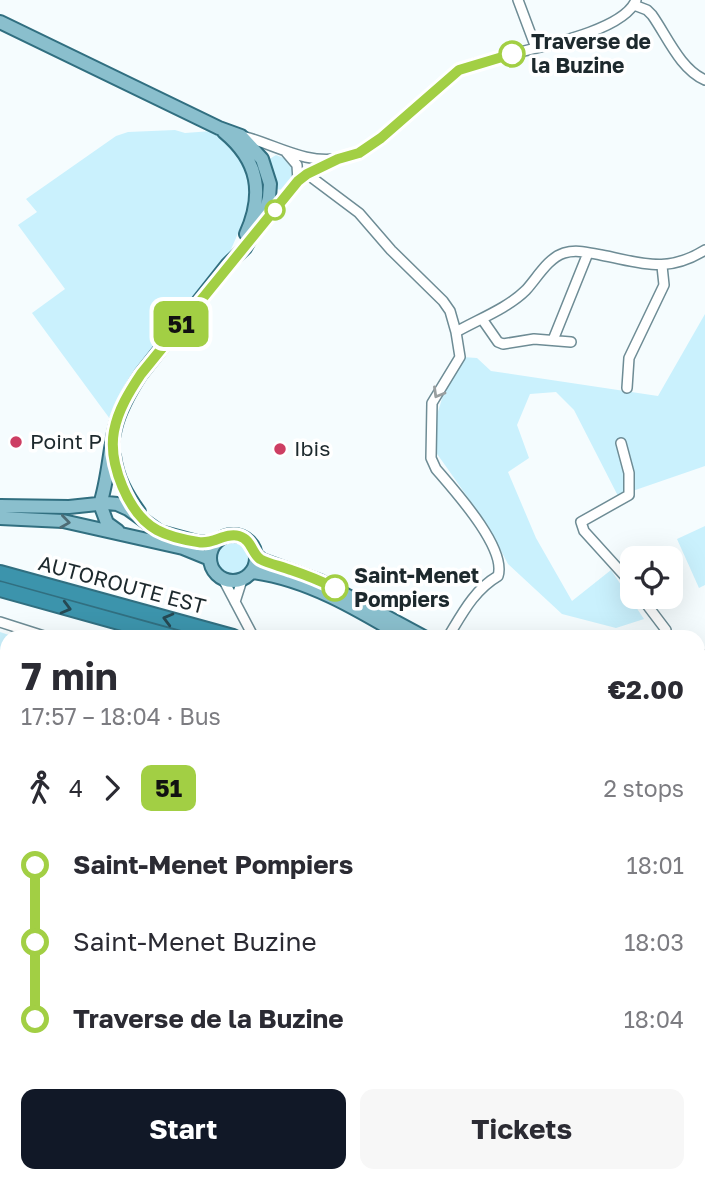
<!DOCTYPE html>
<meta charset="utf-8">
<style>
:root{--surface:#fff;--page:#f7f7f7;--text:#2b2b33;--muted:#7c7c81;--accent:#111827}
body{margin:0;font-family:"Golos Text",sans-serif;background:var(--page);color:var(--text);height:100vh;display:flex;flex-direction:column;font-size:26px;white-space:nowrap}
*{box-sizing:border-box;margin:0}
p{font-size:23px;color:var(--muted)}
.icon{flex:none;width:38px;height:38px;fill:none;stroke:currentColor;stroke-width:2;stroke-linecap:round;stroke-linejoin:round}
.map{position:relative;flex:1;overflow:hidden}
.sheet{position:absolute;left:0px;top:630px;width:705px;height:553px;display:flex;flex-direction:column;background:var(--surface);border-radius:21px 21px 0 0;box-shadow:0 7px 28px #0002}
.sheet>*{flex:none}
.badge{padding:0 14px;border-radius:10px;font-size:24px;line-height:46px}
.buttons{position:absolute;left:620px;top:546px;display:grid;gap:14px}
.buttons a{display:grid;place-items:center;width:63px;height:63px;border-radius:14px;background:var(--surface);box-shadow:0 7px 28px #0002;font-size:35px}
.map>.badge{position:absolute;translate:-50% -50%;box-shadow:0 0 0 4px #fff}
.legs{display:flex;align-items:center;gap:10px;height:77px;padding:0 21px;font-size:23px}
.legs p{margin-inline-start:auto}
.headline{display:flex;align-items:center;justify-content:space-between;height:119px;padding:0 21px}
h1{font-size:38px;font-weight:700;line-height:52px}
.primary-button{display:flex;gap:14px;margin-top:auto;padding:14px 21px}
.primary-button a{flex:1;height:80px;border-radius:14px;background:var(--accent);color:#fff;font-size:28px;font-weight:700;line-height:80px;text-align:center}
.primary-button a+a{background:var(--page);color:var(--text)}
ul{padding:0 21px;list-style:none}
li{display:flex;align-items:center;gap:24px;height:77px;font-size:26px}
li i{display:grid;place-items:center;width:10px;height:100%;margin:0 9px;background:currentColor}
li i::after{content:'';width:18px;height:18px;margin:-9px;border:5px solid;border-radius:50%;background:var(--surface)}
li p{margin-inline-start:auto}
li:first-child i{background:linear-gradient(#0000 50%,currentColor 0)}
li:last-child i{background:linear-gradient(currentColor 50%,#0000 0)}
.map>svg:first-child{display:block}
.green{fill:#caf1fd}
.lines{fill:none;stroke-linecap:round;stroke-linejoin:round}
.canal{stroke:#49b3d1;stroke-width:8}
.river{stroke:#49b3d1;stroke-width:14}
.minor-casing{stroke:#6e8c95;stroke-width:12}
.major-casing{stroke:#316f80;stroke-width:16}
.highway-casing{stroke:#316f80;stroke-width:18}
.minor{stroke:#fff;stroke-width:9}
.major{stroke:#8abfcd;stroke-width:12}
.highway{stroke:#3c94ac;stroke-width:14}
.rail-casing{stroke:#616c6f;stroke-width:5}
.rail{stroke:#fff;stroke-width:2.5;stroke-dasharray:8;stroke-linecap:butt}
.oneway{stroke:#999fa0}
.oneway2{stroke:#4e6c75}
.oneway3{stroke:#264953}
.line-1-casing{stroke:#fff;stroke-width:16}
.line-1{stroke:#a2cf44;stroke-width:10}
.stop-1-dot{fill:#fff;stroke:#a2cf44;stroke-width:3.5}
.poi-dot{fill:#cd3e63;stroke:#fff;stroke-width:2.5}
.labels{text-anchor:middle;stroke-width:7;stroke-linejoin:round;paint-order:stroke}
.stop-label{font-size:21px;font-weight:bold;fill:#1d292d;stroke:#fff;text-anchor:start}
.poi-label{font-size:21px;fill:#1d292d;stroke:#fff;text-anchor:start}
.street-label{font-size:21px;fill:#1d292d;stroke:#fff}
</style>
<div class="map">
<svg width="705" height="1183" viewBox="0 0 705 1183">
<rect width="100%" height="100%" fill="#f5fcfe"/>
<path class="green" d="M 175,130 L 185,133 L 212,131 L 230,143 L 241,155 L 252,181 L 249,208 L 229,254 L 127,384 L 116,401 L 110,419 L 32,313 L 65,289 L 18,225 L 37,212 L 26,199 L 116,136 L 128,132 Z
M 276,155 L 289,160 C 297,172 294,181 284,190 L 274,189 L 268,160 Z
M 705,314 L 705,466 L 618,496 L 574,410 L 556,392 L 530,394 L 517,425 L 529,458 L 508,472 L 536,538 L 572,601 L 611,570 L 644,619 L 616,628 L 562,614 L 508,564 L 488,526 L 435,451 L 436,418 L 445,389 L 462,357 L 477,358 L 491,371 L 658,396 Z
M 705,526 L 705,585 L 699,588 L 677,539 Z
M216 557a17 17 0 1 1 34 0a17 17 0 1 1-34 0Z
M 0,632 L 15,637 L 7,637 L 7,776 L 0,779 Z
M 7,781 L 7,907 L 0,907 L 0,784 Z"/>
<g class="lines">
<path class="canal" d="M 698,878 L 705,874"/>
<path class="river" d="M 0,1084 L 7,1087"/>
<g class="minor-casing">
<path id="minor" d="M 518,0 L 536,48
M 634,5 L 647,10 L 652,15 C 667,36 680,69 705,80
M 242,136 C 275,144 305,165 341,158 C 376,151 412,110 440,87 C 447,80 455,71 465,67 C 502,52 621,38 636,0
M 286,152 L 297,165 L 298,181
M 307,174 L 359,213 L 391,250 L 443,301 L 450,311 L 456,332 L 460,357 L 432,403 L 431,458 L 436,469 C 454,490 507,548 498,576 C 474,590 462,614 448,637
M 265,222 L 298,181 L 307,174 L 334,161
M 482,319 L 498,342 L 503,344 L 534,339 L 571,342
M 456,332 C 479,319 508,308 526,290 C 537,278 548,258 564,253 C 577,249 589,253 601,255 C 643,263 666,274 705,250
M 553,340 L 588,253
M 627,388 L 629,358 L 664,285 L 662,266
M 621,443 L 629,473 L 629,495 L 581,522 L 584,531 L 632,584
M 223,579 L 252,634
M 641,597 L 666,630 L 666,637
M 235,602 L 242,580
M 0,622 L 47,637
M 698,654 L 705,655
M 698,805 L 705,806
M 0,917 L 7,917
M 0,1035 L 7,1035
M 687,1176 L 688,1183"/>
</g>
<g class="major-casing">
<path id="major" d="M 0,22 L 219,128 L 241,136 L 262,159 L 270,184 L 269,198 L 265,213 L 245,248 L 228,264 L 141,374 C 130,391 120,408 115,428 C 109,453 108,480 100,504
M 224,132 C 259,161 264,194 246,234
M 114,456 C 117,478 126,494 139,512
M 100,504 L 107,523 L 118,531
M 0,506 L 69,507 L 107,503 L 117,504 L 128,509 L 160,532 L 197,542 L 216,542
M 0,518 L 63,521 L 183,548 L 210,559
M210 558a23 23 0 1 1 46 0a23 23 0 1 1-46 0Z
M 256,555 L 262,560 L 320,581 L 424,637
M 252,572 C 307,579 357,609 404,637
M 698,738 L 705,740"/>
</g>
<g class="highway-casing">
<path id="highway" d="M 0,573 L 233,637
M 0,589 L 173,637
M 698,765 L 705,767
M 698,782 L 705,784"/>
</g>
<use href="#minor" class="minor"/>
<use href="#major" class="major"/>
<use href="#highway" class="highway"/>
<g class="rail-casing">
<path id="rail" d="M 698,1081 L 705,1079
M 698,1105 L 705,1102
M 379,1183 L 402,1176
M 416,1183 L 437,1176"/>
</g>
<use href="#rail" class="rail"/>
</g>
<defs><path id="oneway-chevron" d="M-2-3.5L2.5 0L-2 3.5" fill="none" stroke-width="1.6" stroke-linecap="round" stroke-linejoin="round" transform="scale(1.75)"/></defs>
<use class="oneway" href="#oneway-chevron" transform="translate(438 393) rotate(120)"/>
<use class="oneway2" href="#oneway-chevron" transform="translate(65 522) rotate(8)"/>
<g class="oneway3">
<use href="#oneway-chevron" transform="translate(66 608) rotate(15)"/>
<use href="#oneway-chevron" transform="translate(168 619) rotate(-165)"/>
</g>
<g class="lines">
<g class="line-1-casing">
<path id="line-1" d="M 335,588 C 321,581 306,575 291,570 C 281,566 269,564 260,559 C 251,552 252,540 239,536 C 225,532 213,545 198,542 C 185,540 168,536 157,530 C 128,514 108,463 114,431 C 118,410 129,392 141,374 L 298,181 L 307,174 L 338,159 L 359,153 L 381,138 L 459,70 L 512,54"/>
</g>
<use href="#line-1" class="line-1"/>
</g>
<g class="stop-1-dot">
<circle cx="512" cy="54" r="12"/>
<circle cx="275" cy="210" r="9"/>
<circle cx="335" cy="588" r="12"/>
</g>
<g class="poi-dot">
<circle cx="16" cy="442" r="7"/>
<circle cx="280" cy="449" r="7"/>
</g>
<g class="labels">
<g class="stop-label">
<text x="531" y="49">Traverse de<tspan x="531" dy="24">la Buzine</tspan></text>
<text x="354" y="583">Saint-Menet<tspan x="354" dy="24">Pompiers</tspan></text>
</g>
<g class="poi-label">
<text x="30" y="449">Point P</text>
<text x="294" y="456">Ibis</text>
</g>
<g class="street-label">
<text transform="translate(122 585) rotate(15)" y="7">AUTOROUTE EST</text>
</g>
</g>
</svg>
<div class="buttons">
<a><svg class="icon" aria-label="locate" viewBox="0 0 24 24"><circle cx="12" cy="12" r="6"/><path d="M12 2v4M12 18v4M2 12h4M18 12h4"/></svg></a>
</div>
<b class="badge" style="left:181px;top:324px;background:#a2cf44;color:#111">51</b>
<section class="sheet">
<div class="headline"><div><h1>7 min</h1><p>17:57 – 18:04 · Bus</p></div><b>€2.00</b></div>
<div class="legs"><svg class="icon" aria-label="walk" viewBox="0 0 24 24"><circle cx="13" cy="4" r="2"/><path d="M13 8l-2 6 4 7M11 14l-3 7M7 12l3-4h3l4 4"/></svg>4<svg class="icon" aria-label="forward" viewBox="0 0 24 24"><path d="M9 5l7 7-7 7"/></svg><b class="badge" style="background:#a2cf44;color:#111">51</b><p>2 stops</p></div>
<ul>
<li><i style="color:#a2cf44"></i><b>Saint-Menet Pompiers</b><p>18:01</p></li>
<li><i style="color:#a2cf44"></i><span>Saint-Menet Buzine</span><p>18:03</p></li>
<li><i style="color:#a2cf44"></i><b>Traverse de la Buzine</b><p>18:04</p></li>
</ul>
<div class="primary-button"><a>Start</a><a>Tickets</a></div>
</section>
</div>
